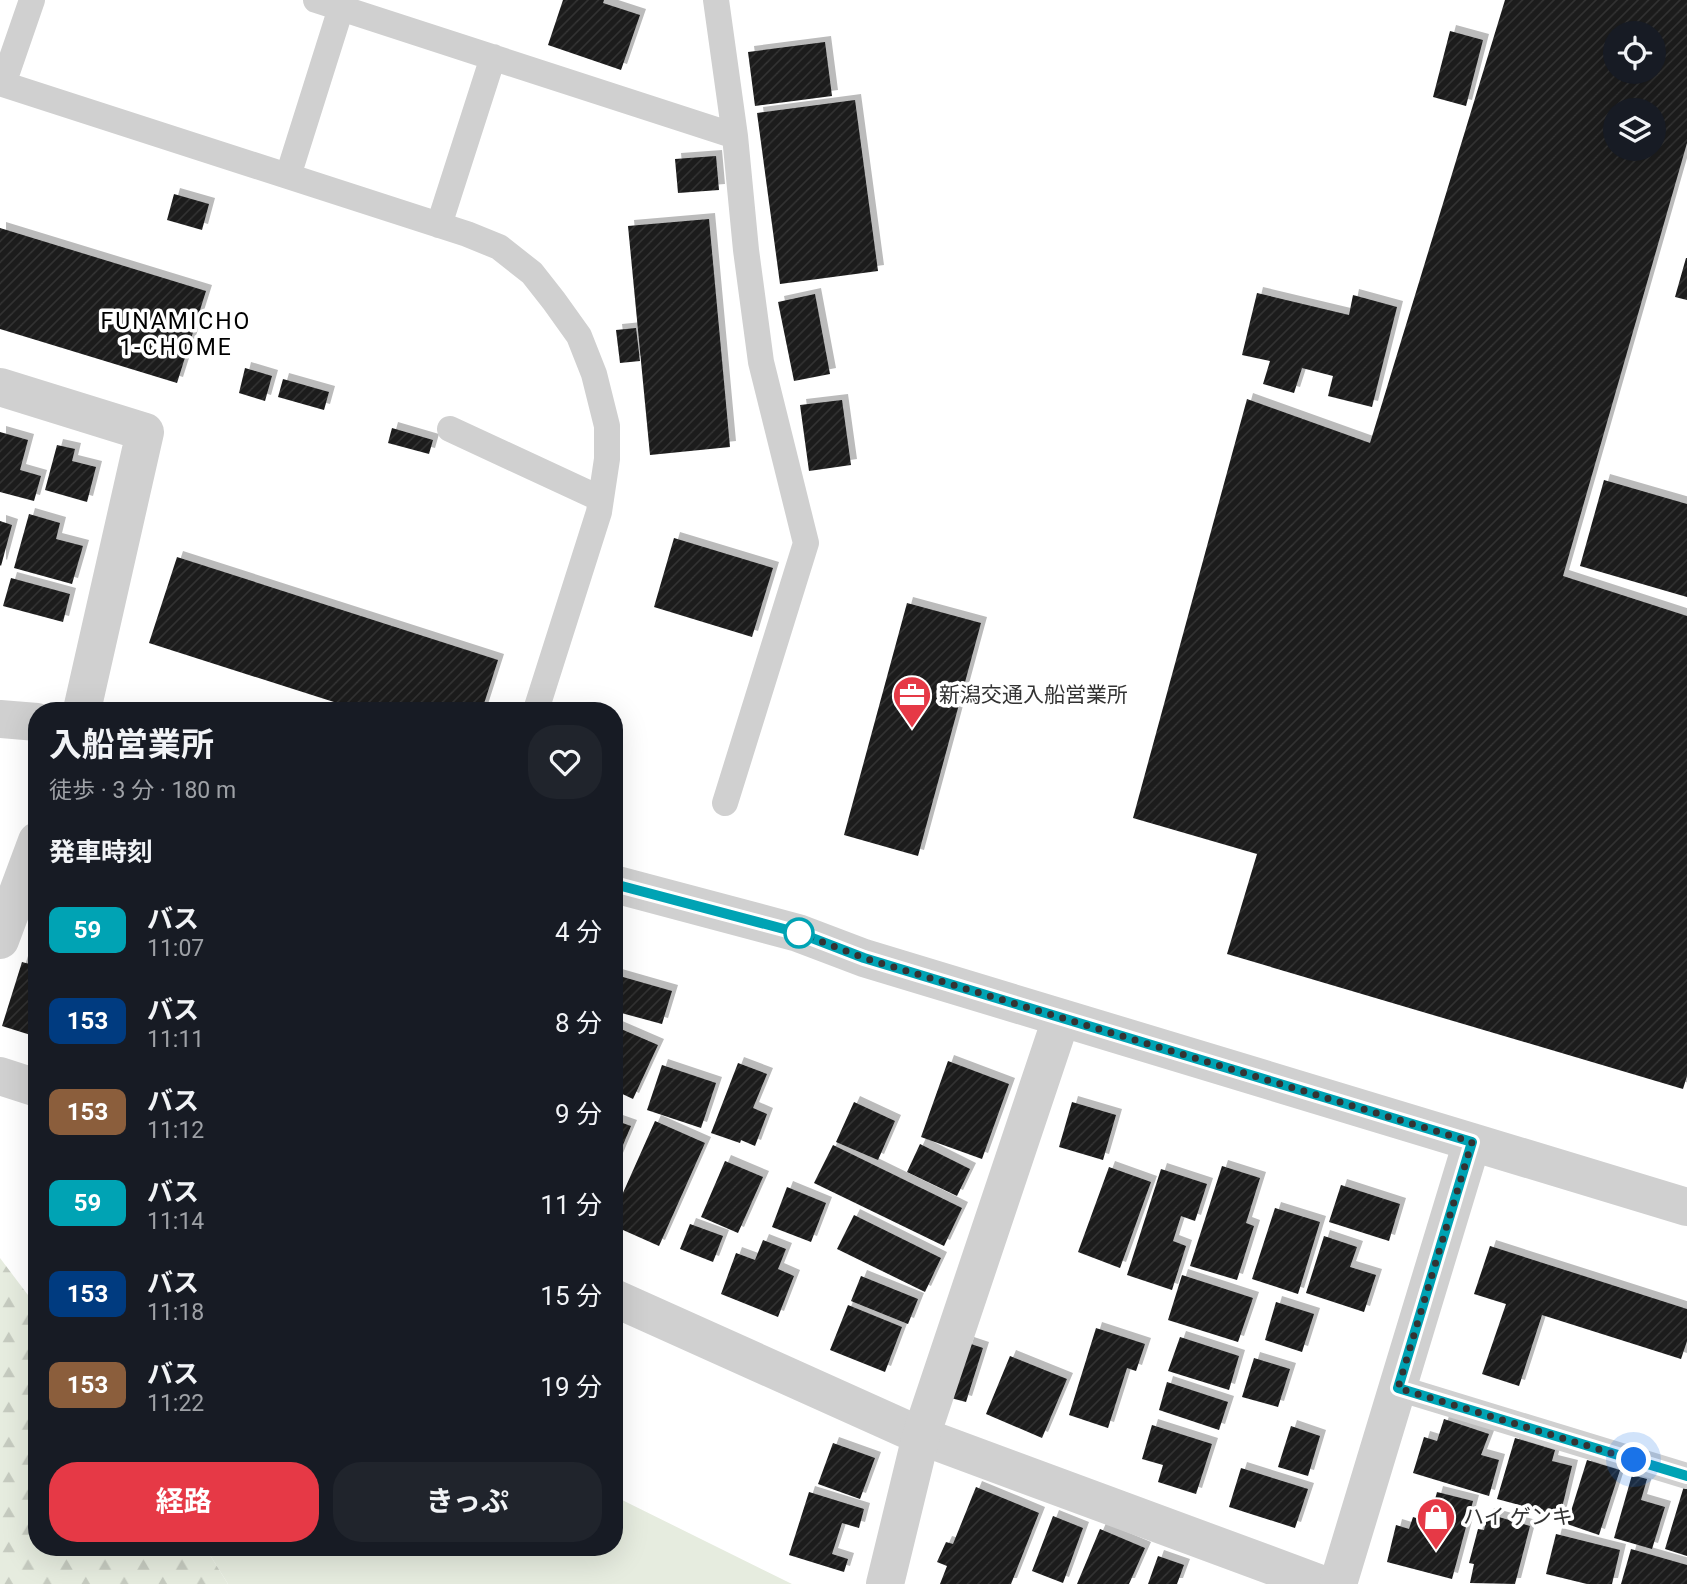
<!DOCTYPE html>
<html lang="ja">
<meta charset="utf-8">
<style>
:root{--surface:#171b24;--page:#20242c;--text:#f1f3f6;--muted:#9ea1a6;--accent:#e63946}
body{margin:0;font-family:Roboto,"Noto Sans JP",sans-serif;background:var(--page);color:var(--text);height:100vh;display:flex;flex-direction:column;font-size:26px;white-space:nowrap}
*{box-sizing:border-box;margin:0}
p{font-size:23px;color:var(--muted)}
.icon{flex:none;width:38px;height:38px;fill:none;stroke:currentColor;stroke-width:2;stroke-linecap:round;stroke-linejoin:round}
.map{position:relative;flex:1;overflow:hidden}
.panel{position:absolute;left:28px;top:702px;width:595px;height:854px;display:flex;flex-direction:column;background:var(--surface);border-radius:28px;box-shadow:0 7px 28px #0002}
.panel>*{flex:none}
.badge{padding:0 14px;border-radius:10px;font-size:24px;line-height:46px}
.buttons{position:absolute;left:1603px;top:21px;display:grid;gap:14px}
.buttons a{display:grid;place-items:center;width:63px;height:63px;border-radius:50%;background:var(--surface);box-shadow:0 7px 28px #0002;font-size:35px}
.you{position:absolute;width:35px;height:35px;margin:-18px;border:5px solid #fff;border-radius:50%;background:#1a73e8;box-shadow:0 0 0 10px #1a73e833}
.map>.badge{position:absolute;translate:-50% -50%;box-shadow:0 0 0 4px #fff}
h2{padding:0 21px;font-size:26px;line-height:63px}
.round{display:grid;place-items:center;flex:none;width:74px;height:74px;border-radius:28px;background:var(--page)}
.summary{display:flex;align-items:center;justify-content:space-between;height:119px;padding:0 21px}
h1{font-size:33px;font-weight:700;line-height:52px}
.primary-button{display:flex;gap:14px;margin-top:auto;padding:14px 21px}
.primary-button a{flex:1;height:80px;border-radius:28px;background:var(--accent);color:#fff;font-size:28px;font-weight:700;line-height:80px;text-align:center}
.primary-button a+a{background:var(--page);color:var(--text)}
ul{padding:0;list-style:none}
li{display:flex;align-items:center;gap:21px;height:91px;padding:0 21px}
li div{flex:1}
li b{display:block;font-size:26px}
li em{font-style:normal}
li .badge{min-width:77px;font-weight:700;text-align:center}
.map>svg:first-child{display:block}
.green{fill:#e6ecdf}
.forest{fill:url(#forest-firs)}
.building{fill:url(#building-hatch);fill-rule:evenodd;filter:url(#shadow)}
.lines{fill:none;stroke-linecap:round;stroke-linejoin:round}
.service{stroke:#d0d0d0;stroke-width:26}
.minor{stroke:#d0d0d0;stroke-width:38}
.tertiary{stroke:#d0d0d0;stroke-width:38}
.line-casing{stroke:#fff;stroke-width:16}
.line{stroke:#00a3b4;stroke-width:10}
.walk{stroke:#333;stroke-width:7;stroke-dasharray:0 12.6}
.stop-dot{fill:#fff;stroke:#00a3b4;stroke-width:3.5}
.labels{text-anchor:middle;stroke-width:7;stroke-linejoin:round;paint-order:stroke}
.poi-label{font-size:21px;fill:#333;stroke:#fff;text-anchor:start}
.neighbourhood-label{font-size:23px;letter-spacing:2px;fill:#000;stroke:#fff}
</style>
<div class="map">
<svg width="1687" height="1584" viewBox="0 0 1687 1584">
<defs>
<pattern id="forest-firs" width="22" height="20" patternUnits="userSpaceOnUse" patternTransform="scale(1.75)"><rect width="22" height="20" fill="#e6ecdf"/><path d="M5 1l3.5 6h-7zM16 11l3.5 6h-7z" fill="#c6cbc0"/></pattern>
<pattern id="building-hatch" width="6" height="6" patternUnits="userSpaceOnUse" patternTransform="scale(1.75)"><rect width="6" height="6" fill="#1a1a1a"/><path d="M-1 1l2-2M0 6l6-6M5 7l2-2" fill="none" stroke="#333"/></pattern>
<filter id="shadow"><feDropShadow dx="6" dy="-6" stdDeviation="0" flood-color="#0004"/></filter>
</defs>
<rect width="100%" height="100%" fill="#fff"/>
<path class="green" d="M 614,1496 L 792,1584 L 228,1584 L 205,1547 L 614,1547 Z"/>
<path class="forest" d="M 0,1258 L 37,1307 L 37,1547 L 205,1547 L 228,1584 L 0,1584 Z"/>
<path class="building" d="M 563,0 L 604,0 L 603,3 L 640,15 L 621,70 L 548,45 Z
M 1505,0 L 1687,0 L 1687,143 L 1563,576 L 1687,616 L 1687,1076 L 1683,1089 L 1227,954 L 1257,854 L 1133,818 L 1247,399 L 1370,443 ZM 1615,33 L 1654,33 L 1654,72 L 1615,72 ZM 1615,110 L 1654,110 L 1654,149 L 1615,149 Z
M 1450,31 L 1483,40 L 1466,106 L 1433,97 Z
M 825,42 L 832,96 L 755,106 L 748,52 Z
M 855,100 L 878,271 L 780,284 L 757,113 Z
M 716,156 L 719,190 L 678,193 L 675,159 Z
M 174,194 L 209,204 L 202,230 L 167,220 Z
M 709,219 L 730,447 L 650,455 L 628,226 Z
M 0,228 L 206,291 L 177,383 L 0,329 Z
M 1686,258 L 1687,258 L 1687,300 L 1675,297 Z
M 1257,293 L 1349,315 L 1353,295 L 1397,307 L 1372,407 L 1328,396 L 1333,376 L 1302,368 L 1294,393 L 1263,384 L 1270,361 L 1242,355 Z
M 815,294 L 830,374 L 794,381 L 778,302 Z
M 636,328 L 640,361 L 620,363 L 616,330 Z
M 245,368 L 272,376 L 265,401 L 239,393 Z
M 283,379 L 329,392 L 324,410 L 278,397 Z
M 842,400 L 851,465 L 809,471 L 800,405 Z
M 392,428 L 433,440 L 429,454 L 388,443 Z
M 0,432 L 28,440 L 20,470 L 41,476 L 34,501 L 0,492 Z
M 57,445 L 75,449 L 72,461 L 96,467 L 87,502 L 45,490 Z
M 1604,480 L 1687,504 L 1687,597 L 1580,566 Z
M 29,514 L 60,523 L 56,539 L 83,546 L 72,584 L 14,568 Z
M 0,521 L 12,525 L 1,566 L 0,565 Z
M 674,538 L 773,568 L 752,637 L 654,607 Z
M 177,557 L 498,660 L 482,710 L 359,710 L 149,643 Z
M 11,578 L 70,594 L 63,622 L 3,606 Z
M 907,603 L 981,623 L 918,856 L 844,835 Z
M 22,962 L 37,966 L 37,1037 L 2,1026 Z
M 616,975 L 672,991 L 662,1024 L 614,1011 Z
M 614,1026 L 658,1045 L 633,1099 L 614,1090 Z
M 948,1061 L 1009,1084 L 982,1159 L 921,1137 Z
M 738,1063 L 767,1074 L 753,1108 L 767,1114 L 755,1146 L 741,1140 L 740,1143 L 711,1133 Z
M 662,1065 L 716,1083 L 701,1128 L 647,1110 Z
M 854,1102 L 895,1121 L 878,1160 L 836,1142 Z
M 1072,1102 L 1116,1115 L 1103,1160 L 1059,1147 Z
M 614,1120 L 631,1126 L 614,1166 Z
M 655,1121 L 705,1143 L 659,1246 L 614,1226 L 614,1213 Z
M 920,1144 L 970,1169 L 957,1196 L 907,1172 Z
M 833,1145 L 962,1208 L 944,1246 L 814,1183 Z
M 725,1161 L 763,1177 L 738,1233 L 701,1217 Z
M 1222,1166 L 1260,1178 L 1246,1223 L 1254,1226 L 1237,1280 L 1190,1266 Z
M 1109,1167 L 1151,1182 L 1120,1268 L 1078,1252 Z
M 1161,1169 L 1207,1184 L 1195,1221 L 1181,1216 L 1173,1241 L 1186,1246 L 1172,1290 L 1127,1275 Z
M 1341,1185 L 1400,1204 L 1389,1241 L 1329,1222 Z
M 787,1187 L 826,1203 L 811,1242 L 772,1227 Z
M 1275,1208 L 1320,1222 L 1298,1294 L 1252,1279 Z
M 854,1215 L 941,1258 L 925,1292 L 837,1249 Z
M 690,1224 L 723,1236 L 713,1262 L 680,1249 Z
M 1324,1236 L 1357,1247 L 1350,1267 L 1376,1275 L 1364,1312 L 1306,1293 Z
M 763,1240 L 786,1249 L 778,1269 L 794,1276 L 778,1317 L 721,1294 L 736,1253 L 755,1260 Z
M 1490,1246 L 1687,1309 L 1687,1341 L 1681,1359 L 1542,1315 L 1519,1386 L 1482,1374 L 1506,1304 L 1474,1294 Z
M 1182,1275 L 1253,1298 L 1238,1342 L 1168,1320 Z
M 861,1276 L 918,1299 L 908,1324 L 851,1301 Z
M 1276,1302 L 1314,1314 L 1302,1352 L 1265,1340 Z
M 848,1305 L 902,1327 L 885,1372 L 830,1350 Z
M 1096,1328 L 1145,1344 L 1136,1371 L 1127,1368 L 1108,1428 L 1069,1415 Z
M 1180,1337 L 1239,1356 L 1229,1390 L 1168,1371 Z
M 968,1343 L 983,1348 L 966,1402 L 951,1398 Z
M 1010,1356 L 1067,1379 L 1042,1438 L 986,1414 Z
M 1254,1358 L 1290,1369 L 1278,1407 L 1242,1397 Z
M 1167,1382 L 1228,1402 L 1219,1430 L 1159,1410 Z
M 1444,1419 L 1489,1434 L 1481,1455 L 1499,1460 L 1489,1496 L 1413,1473 L 1424,1437 L 1437,1441 Z
M 1152,1425 L 1212,1444 L 1196,1494 L 1158,1482 L 1163,1465 L 1142,1459 Z
M 1291,1426 L 1320,1436 L 1308,1476 L 1278,1467 Z
M 1515,1438 L 1555,1450 L 1552,1461 L 1572,1466 L 1560,1516 L 1497,1499 Z
M 833,1443 L 875,1458 L 860,1499 L 818,1484 Z
M 1587,1460 L 1620,1470 L 1599,1535 L 1567,1524 Z
M 1241,1468 L 1308,1489 L 1295,1528 L 1229,1507 Z
M 1632,1475 L 1647,1479 L 1641,1500 L 1665,1507 L 1652,1549 L 1614,1538 Z
M 1684,1486 L 1687,1487 L 1687,1556 L 1665,1549 Z
M 976,1487 L 1039,1513 L 1011,1584 L 940,1584 L 947,1566 L 937,1562 L 946,1542 L 953,1544 Z
M 809,1492 L 864,1509 L 859,1528 L 842,1523 L 832,1554 L 848,1559 L 844,1572 L 789,1555 Z
M 1437,1492 L 1473,1501 L 1452,1579 L 1387,1562 L 1396,1525 L 1409,1529 L 1413,1517 L 1429,1522 Z
M 1488,1514 L 1530,1526 L 1515,1584 L 1470,1583 L 1474,1564 L 1469,1563 L 1478,1529 L 1484,1530 Z
M 1053,1516 L 1083,1528 L 1063,1583 L 1032,1571 Z
M 1100,1529 L 1145,1548 L 1129,1584 L 1077,1584 Z
M 1556,1534 L 1620,1550 L 1612,1584 L 1587,1584 L 1546,1574 Z
M 1631,1549 L 1687,1565 L 1687,1584 L 1621,1584 Z
M 1158,1556 L 1184,1565 L 1177,1584 L 1148,1584 Z"/>
<g class="lines">
<path class="service" d="M 32,0 L 3,84 L 467,234 L 499,247 L 532,273 L 554,301 L 579,336 L 594,374 L 607,426 L 607,459 L 599,512 L 536,710
M 316,0 L 735,136
M 716,0 L 735,136 L 746,250 L 761,362 L 806,543 L 725,803
M 288,176 L 341,8
M 439,225 L 493,57
M 450,429 L 601,499
M 1398,1388 L 1687,1476"/>
<path class="minor" d="M 0,387 L 145,432 L 82,710
M 0,940 L 37,841
M 0,1076 L 37,1088
M 614,1298 L 921,1436 L 1321,1584"/>
<path class="tertiary" d="M 0,719 L 37,722
M 614,884 L 798,933 L 864,958 L 1687,1207
M 885,1584 L 921,1436 L 1061,1019
M 1338,1584 L 1472,1142"/>
</g>
<g class="lines">
<g class="line-casing">
<path id="line" d="M 614,884 L 799,933 L 864,958 L 1472,1142 L 1398,1388 L 1687,1476"/>
</g>
<use href="#line" class="line"/>
<path class="walk" d="M 799,933 L 864,958 L 1472,1142 L 1398,1388 L 1634,1460"/>
</g>
<defs>
<g id="office-pin" transform="scale(2.0125)"><path d="M0 17L-7.5 6A9.5 9.5 0 1 1 7.5 6Z" fill="#e63946" stroke="#fff"/><path d="M-6-3h4V-5.5h4V-3h4V5H-6ZM-1-4.5V-3h2v-1.5ZM-6 0V1H6V0Z" fill="#fff"/></g>
<g id="shop-pin" transform="scale(2.0125)"><path d="M0 17L-7.5 6A9.5 9.5 0 1 1 7.5 6Z" fill="#e63946" stroke="#fff"/><path d="M-5-2.5h2.3a2.7 3.5 0 0 1 5.4 0H5L5.5 6h-11ZM-1.5-2.5h3a1.5 2.3 0 0 0-3 0Z" fill="#fff"/></g>
</defs>
<g fill-rule="evenodd">
<use href="#office-pin" x="912" y="695"/>
<use href="#shop-pin" x="1436" y="1517"/>
</g>
<circle class="stop-dot" cx="799" cy="933" r="14"/>
<g class="labels">
<g class="poi-label">
<text x="939" y="702">新潟交通入船営業所</text>
<text x="1463" y="1524">ハイ ゲンキ</text>
</g>
<g class="neighbourhood-label">
<text x="176" y="329">FUNAMICHO<tspan x="176" dy="26">1-CHOME</tspan></text>
</g>
</g>
</svg>
<div class="buttons">
<a><svg class="icon" aria-label="locate" viewBox="0 0 24 24"><circle cx="12" cy="12" r="6"/><path d="M12 2v4M12 18v4M2 12h4M18 12h4"/></svg></a>
<a><svg class="icon" aria-label="layers" viewBox="0 0 24 24"><path d="M12 4l9 5-9 5-9-5zM3 14l9 5 9-5"/></svg></a>
</div>
<div class="you" style="left:1634px;top:1460px"></div>
<section class="panel">
<div class="summary"><div><h1>入船営業所</h1><p>徒歩 · 3 分 · 180 m</p></div><a class="round"><svg class="icon" aria-label="heart" viewBox="0 0 24 24"><path d="M12 20l-8-8c-3-5 5-10 8-4 3-6 11-1 8 4z"/></svg></a></div>
<h2>発車時刻</h2>
<ul>
<li><span class="badge" style="background:#00a3b4;color:#fff">59</span><div><b>バス</b><p>11:07</p></div><em>4 分</em></li>
<li><span class="badge" style="background:#003b80;color:#fff">153</span><div><b>バス</b><p>11:11</p></div><em>8 分</em></li>
<li><span class="badge" style="background:#8b5e3c;color:#fff">153</span><div><b>バス</b><p>11:12</p></div><em>9 分</em></li>
<li><span class="badge" style="background:#00a3b4;color:#fff">59</span><div><b>バス</b><p>11:14</p></div><em>11 分</em></li>
<li><span class="badge" style="background:#003b80;color:#fff">153</span><div><b>バス</b><p>11:18</p></div><em>15 分</em></li>
<li><span class="badge" style="background:#8b5e3c;color:#fff">153</span><div><b>バス</b><p>11:22</p></div><em>19 分</em></li>
</ul>
<div class="primary-button"><a>経路</a><a>きっぷ</a></div>
</section>
</div>
